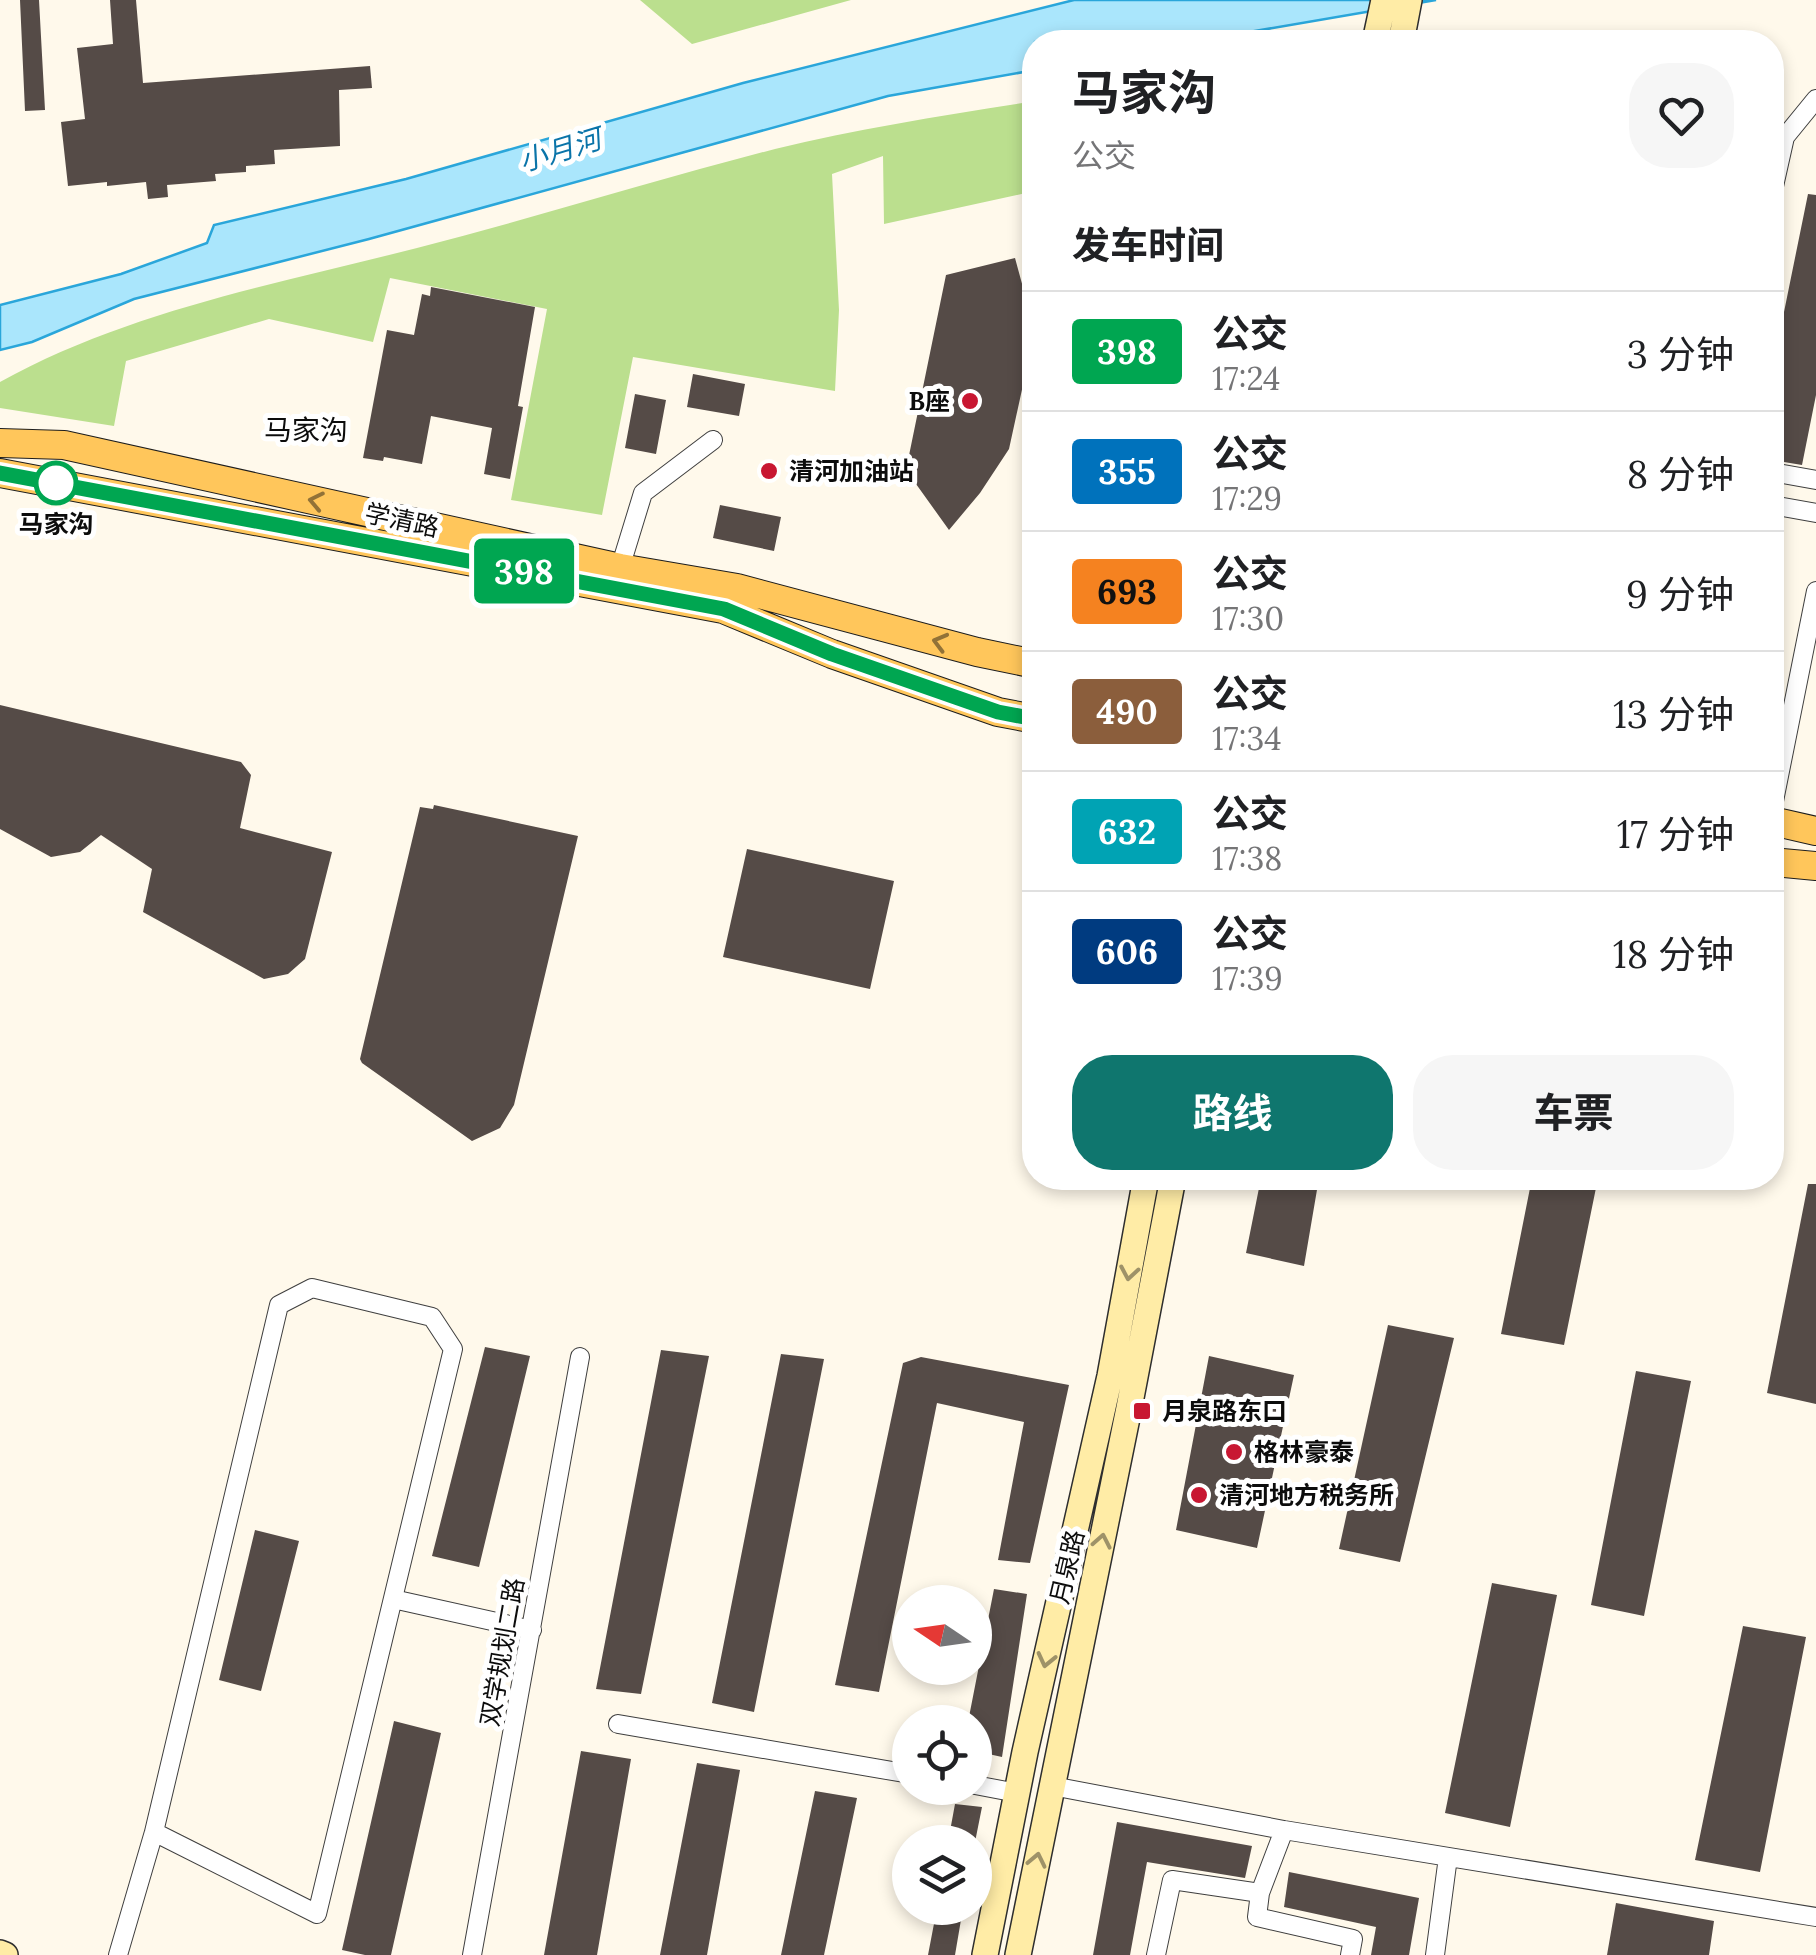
<!DOCTYPE html>
<html lang="zh">
<meta charset="utf-8">
<style>
:root{--surface:#fff;--page:#f6f6f6;--text:#202124;--muted:#757577;--line:#e0e0e0;--accent:#0f766e}
body{margin:0;font-family:Lora,"Noto Sans SC",serif;background:var(--page);color:var(--text);height:100vh;display:flex;flex-direction:column;font-size:38px;white-space:nowrap}
*{box-sizing:border-box;margin:0}
p{font-size:32px;color:var(--muted)}
.icon{flex:none;width:55px;height:55px;fill:none;stroke:currentColor;stroke-width:2;stroke-linecap:round;stroke-linejoin:round}
.map{position:relative;flex:1;overflow:hidden}
.sheet{position:absolute;left:1022px;top:30px;width:762px;height:1160px;display:flex;flex-direction:column;background:var(--surface);border-radius:40px;box-shadow:0 5px 15px #0003}
.sheet>*{flex:none}
.badge{padding:0 20px;border-radius:8px;font-size:35px;line-height:65px}
.needle{width:65px;rotate:283deg}
.fabs{position:absolute;left:892px;top:1585px;display:grid;gap:20px}
.fabs a{display:grid;place-items:center;width:100px;height:100px;border-radius:50%;background:var(--surface);box-shadow:0 5px 15px #0003;font-size:50px}
.map>.badge{position:absolute;translate:-50% -50%;box-shadow:0 0 0 5px #fff}
h2{padding:0 50px;font-size:38px;line-height:90px}
.round{display:grid;place-items:center;flex:none;width:105px;height:105px;border-radius:40px;background:var(--page)}
.headline{display:flex;align-items:center;justify-content:space-between;height:170px;padding:0 50px}
h1{font-size:48px;font-weight:700;line-height:75px}
.cta{display:flex;gap:20px;margin-top:auto;padding:20px 50px}
.cta a{flex:1;height:115px;border-radius:40px;background:var(--accent);color:#fff;font-size:40px;font-weight:700;line-height:115px;text-align:center}
.cta a+a{background:var(--page);color:var(--text)}
ul{padding:0;list-style:none}
li{display:flex;align-items:center;gap:30px;height:120px;padding:0 50px;border-top:2px solid var(--line)}
li div{flex:1}
li b{display:block;font-size:38px}
li em{font-style:normal}
li .badge{min-width:110px;font-weight:700;text-align:center}
.map>svg:first-child{display:block}
.forest{fill:#bbdf8e}
.water{fill:#aae6fc;stroke:#2aa6da;stroke-width:2.5}
.building{fill:#554b47}
.lines{fill:none;stroke-linecap:round;stroke-linejoin:round}
.minor-casing{stroke:#3f3f3f;stroke-width:20}
.secondary-casing{stroke:#2e2e2e;stroke-width:28}
.primary-casing{stroke:#1d1d1d;stroke-width:30}
.minor{stroke:#fff;stroke-width:18}
.secondary{stroke:#ffeca6;stroke-width:25}
.primary{stroke:#ffc65b;stroke-width:28}
.oneway{stroke:#927237}
.oneway2{stroke:#9e9268}
.line-casing{stroke:#fff;stroke-width:22}
.line{stroke:#00a651;stroke-width:15}
.poi-dot{fill:#c81732;stroke:#fff;stroke-width:4}
.stop-dot{fill:#fff;stroke:#00a651;stroke-width:5}
.labels{text-anchor:middle;stroke-width:10;stroke-linejoin:round;paint-order:stroke}
.poi-label{font-size:25px;font-weight:bold;fill:#0c0c0c;stroke:#fff;text-anchor:start}
.street-label{font-size:25px;fill:#0c0c0c;stroke:#fff}
.stop-label{font-size:25px;font-weight:bold;fill:#0c0c0c;stroke:#fff}
.water-label{font-size:28px;font-style:italic;fill:#0a74a9;stroke:#fff}
.neighbourhood-label{font-size:28px;fill:#0c0c0c;stroke:#fff}
</style>
<div class="map">
<svg width="1816" height="1955" viewBox="0 0 1816 1955">
<rect width="100%" height="100%" fill="#fff9eb"/>
<path class="forest" d="M 640,0 L 851,0 L 692,44 Z
M 1035,101 L 1035,191 L 884,224 L 883,156 L 832,174 L 839,310 L 835,391 L 633,357 L 602,515 L 511,500 L 547,309 L 390,278 L 373,342 L 269,319 L 126,361 L 114,426 L 0,408 L 0,382 C 128,311 276,284 417,248 C 537,217 655,180 775,149 C 860,128 948,115 1035,101 Z"/>
<path class="water" d="M 1074,0 L 1436,0 L 1191,42 L 1035,42 L 1035,70 L 888,96 L 369,239 L 134,299 L 32,342 L 0,350 L 0,305 L 121,274 L 207,243 L 214,225 L 406,179 L 743,83 Z"/>
<path class="building" d="M 20,0 L 39,0 L 45,110 L 25,111 Z
M 110,0 L 136,0 L 143,83 L 370,66 L 372,88 L 339,90 L 340,146 L 274,150 L 275,164 L 246,166 L 246,172 L 215,174 L 216,181 L 167,185 L 168,197 L 148,199 L 146,182 L 107,186 L 107,182 L 68,186 L 61,122 L 85,119 L 77,48 L 113,44 Z
M 1808,194 L 1816,195 L 1816,395 L 1802,465 L 1772,460 L 1772,371 Z
M 1015,258 L 1024,291 L 1030,353 L 1009,449 L 980,493 L 949,530 L 906,470 L 946,275 Z
M 431,287 L 535,307 L 518,406 L 523,407 L 510,479 L 484,474 L 492,428 L 431,416 L 422,464 L 384,457 L 383,461 L 363,458 L 387,330 L 414,335 L 422,294 L 430,296 Z
M 693,374 L 745,384 L 739,416 L 687,407 Z
M 635,394 L 666,400 L 656,454 L 625,448 Z
M 720,505 L 781,517 L 774,551 L 713,538 Z
M 0,705 L 241,762 L 251,775 L 240,828 L 332,852 L 305,959 L 288,974 L 264,979 L 143,912 L 152,869 L 101,835 L 80,852 L 51,857 L 0,829 Z
M 434,805 L 578,836 L 514,1105 L 500,1128 L 472,1141 L 362,1063 L 360,1059 L 420,807 L 433,809 Z
M 747,849 L 894,881 L 870,989 L 723,957 Z
M 1261,1178 L 1319,1178 L 1304,1266 L 1246,1253 Z
M 1532,1178 L 1598,1178 L 1564,1345 L 1501,1334 Z
M 1808,1184 L 1816,1184 L 1816,1404 L 1767,1393 Z
M 1388,1325 L 1454,1338 L 1400,1562 L 1339,1549 Z
M 485,1347 L 530,1356 L 479,1567 L 432,1556 Z
M 661,1350 L 709,1356 L 641,1694 L 596,1689 Z
M 781,1354 L 824,1359 L 754,1712 L 712,1703 Z
M 1209,1356 L 1294,1375 L 1257,1548 L 1176,1530 Z
M 921,1357 L 1069,1385 L 1030,1563 L 998,1560 L 1024,1422 L 937,1403 L 879,1692 L 835,1685 L 903,1363 Z
M 1636,1371 L 1691,1381 L 1644,1616 L 1591,1605 Z
M 255,1530 L 299,1541 L 261,1691 L 219,1680 Z
M 1492,1583 L 1557,1595 L 1510,1827 L 1445,1813 Z
M 994,1589 L 1027,1594 L 1002,1757 L 975,1751 L 975,1722 L 968,1722 Z
M 1743,1626 L 1806,1637 L 1760,1872 L 1695,1860 Z
M 394,1721 L 441,1733 L 391,1955 L 365,1955 L 342,1950 Z
M 581,1751 L 631,1759 L 597,1955 L 544,1955 Z
M 697,1763 L 740,1770 L 707,1955 L 660,1955 Z
M 815,1791 L 857,1798 L 824,1955 L 781,1955 Z
M 955,1804 L 982,1807 L 975,1842 L 948,1842 Z
M 1117,1822 L 1252,1846 L 1245,1878 L 1147,1862 L 1130,1955 L 1093,1955 Z
M 1289,1872 L 1419,1898 L 1409,1955 L 1371,1955 L 1376,1927 L 1284,1907 Z
M 1616,1903 L 1714,1921 L 1709,1955 L 1607,1955 Z
M 937,1908 L 963,1908 L 955,1955 L 928,1955 Z"/>
<g class="lines">
<g class="minor-casing">
<path id="minor" d="M 1772,195 L 1785,137 L 1816,99
M 1772,472 L 1816,480
M 1772,505 L 1816,513
M 620,568 L 643,493 L 713,440
M 1772,811 L 1816,591
M 393,1599 L 532,1630
M 618,1724 L 910,1774
M 975,1785 L 1017,1793
M 1052,1786 L 1284,1830 L 1816,1917
M 1284,1830 L 1260,1893 L 1257,1917 L 1353,1939 L 1350,1955
M 118,1955 L 154,1832 L 279,1305 L 312,1288 L 432,1317 L 453,1349 L 317,1914 L 154,1832
M 472,1955 L 580,1357
M 1156,1955 L 1172,1880 L 1260,1893
M 1435,1955 L 1448,1857"/>
</g>
<g class="secondary-casing">
<path id="secondary" d="M 1375,42 L 1384,0
M 1401,42 L 1409,0
M 0,1953 L 5,1955
M 985,1955 L 1025,1752 L 1110,1376 L 1146,1178
M 1018,1955 L 1129,1408 L 1173,1178"/>
</g>
<g class="primary-casing">
<path id="primary" d="M 0,443 L 64,445 L 620,568 L 737,588 L 977,652 L 1035,664
M 0,473 L 723,609 L 832,654 L 998,712 L 1035,719
M 1772,821 L 1816,831
M 1772,862 L 1816,866"/>
</g>
<use href="#minor" class="minor"/>
<use href="#secondary" class="secondary"/>
<use href="#primary" class="primary"/>
</g>
<defs><path id="oneway-chevron" d="M-2-3.5L2.5 0L-2 3.5" fill="none" stroke-width="1.6" stroke-linecap="round" stroke-linejoin="round" transform="scale(2.5)"/></defs>
<g class="oneway">
<use href="#oneway-chevron" transform="translate(316 501) rotate(-168)"/>
<use href="#oneway-chevron" transform="translate(940 642) rotate(-165)"/>
</g>
<g class="oneway2">
<use href="#oneway-chevron" transform="translate(1129 1273) rotate(100)"/>
<use href="#oneway-chevron" transform="translate(1102 1541) rotate(-79)"/>
<use href="#oneway-chevron" transform="translate(1046 1660) rotate(103)"/>
<use href="#oneway-chevron" transform="translate(1037 1860) rotate(-78)"/>
</g>
<g class="lines">
<g class="line-casing">
<path id="line" d="M 0,473 L 724,609 L 832,654 L 998,712 L 1035,719"/>
</g>
<use href="#line" class="line"/>
</g>
<g class="poi-dot">
<circle cx="970" cy="401" r="10"/>
<circle cx="769" cy="471" r="10"/>
<rect x="1132" y="1401" width="20" height="20" rx="5"/>
<circle cx="1234" cy="1452" r="10"/>
<circle cx="1199" cy="1495" r="10"/>
</g>
<circle class="stop-dot" cx="56" cy="483" r="20"/>
<g class="labels">
<g class="poi-label">
<text x="950" y="410" text-anchor="end">B座</text>
<text x="789" y="480">清河加油站</text>
<text x="1162" y="1420">月泉路东口</text>
<text x="1254" y="1461">格林豪泰</text>
<text x="1219" y="1504">清河地方税务所</text>
</g>
<g class="street-label">
<text transform="translate(402 520) rotate(12)" y="9">学清路</text>
<text transform="translate(1067 1567) rotate(-77)" y="9">月泉路</text>
<text transform="translate(502 1652) rotate(-80)" y="9">双学规划二路</text>
</g>
<g class="stop-label">
<text x="56" y="533">马家沟</text>
</g>
<g class="water-label">
<text transform="translate(560 150) rotate(-17)" y="10">小月河</text>
</g>
<g class="neighbourhood-label">
<text x="306" y="440">马家沟</text>
</g>
</g>
</svg>
<div class="fabs">
<a><svg class="needle" viewBox="-14 -14 28 28"><path d="M0-13l5 13h-10z" fill="#e53935"/><path d="M0 13l5-13h-10z" fill="#757577"/></svg></a>
<a><svg class="icon" aria-label="locate" viewBox="0 0 24 24"><circle cx="12" cy="12" r="6"/><path d="M12 2v4M12 18v4M2 12h4M18 12h4"/></svg></a>
<a><svg class="icon" aria-label="layers" viewBox="0 0 24 24"><path d="M12 4l9 5-9 5-9-5zM3 14l9 5 9-5"/></svg></a>
</div>
<b class="badge" style="left:524px;top:571px;background:#00a651;color:#fff">398</b>
<section class="sheet">
<div class="headline"><div><h1>马家沟</h1><p>公交</p></div><a class="round"><svg class="icon" aria-label="heart" viewBox="0 0 24 24"><path d="M12 20l-8-8c-3-5 5-10 8-4 3-6 11-1 8 4z"/></svg></a></div>
<h2>发车时间</h2>
<ul>
<li><span class="badge" style="background:#00a651;color:#fff">398</span><div><b>公交</b><p>17:24</p></div><em>3 分钟</em></li>
<li><span class="badge" style="background:#0072bc;color:#fff">355</span><div><b>公交</b><p>17:29</p></div><em>8 分钟</em></li>
<li><span class="badge" style="background:#f58220;color:#111">693</span><div><b>公交</b><p>17:30</p></div><em>9 分钟</em></li>
<li><span class="badge" style="background:#8b5e3c;color:#fff">490</span><div><b>公交</b><p>17:34</p></div><em>13 分钟</em></li>
<li><span class="badge" style="background:#00a3b4;color:#fff">632</span><div><b>公交</b><p>17:38</p></div><em>17 分钟</em></li>
<li><span class="badge" style="background:#003b80;color:#fff">606</span><div><b>公交</b><p>17:39</p></div><em>18 分钟</em></li>
</ul>
<div class="cta"><a>路线</a><a>车票</a></div>
</section>
</div>
